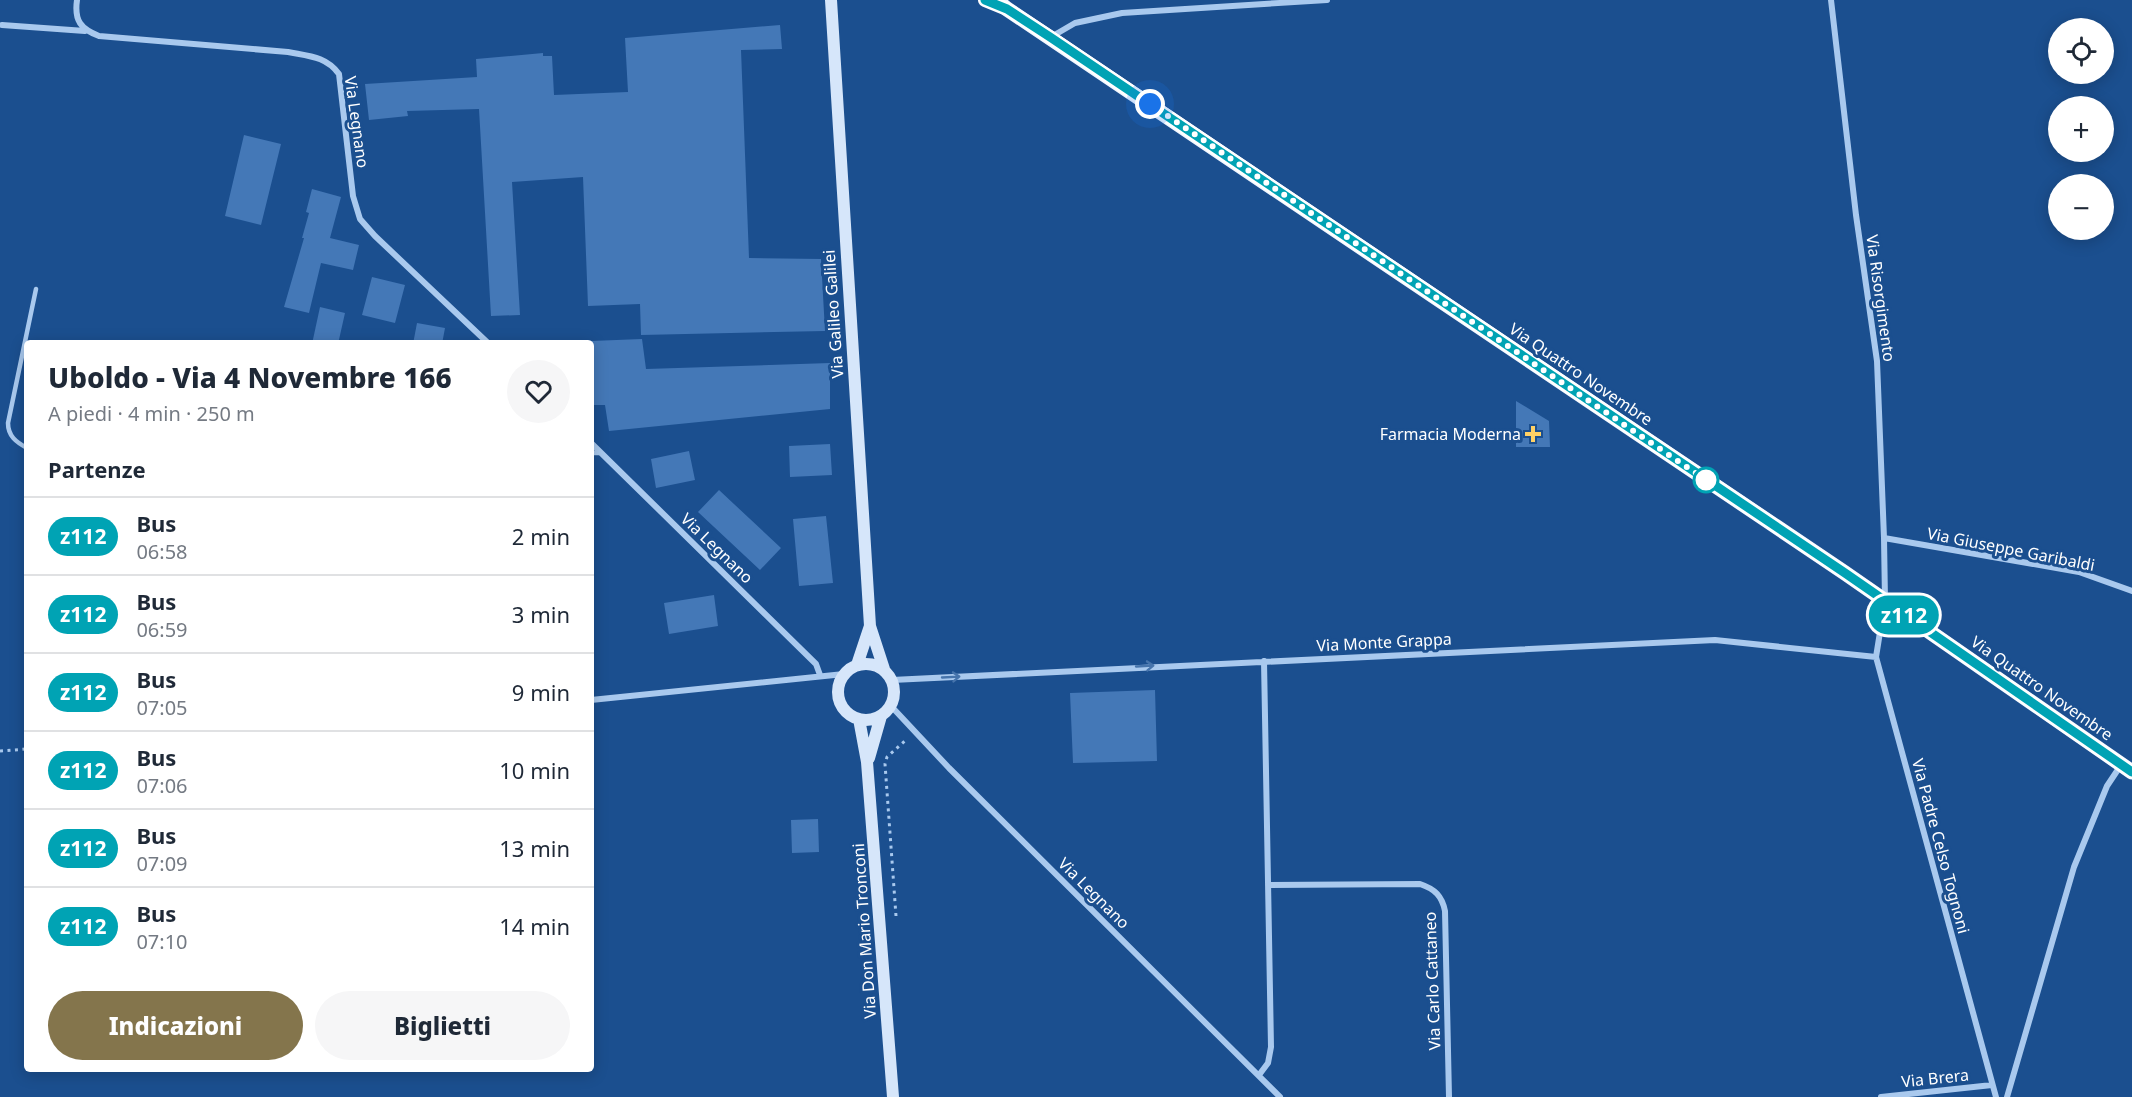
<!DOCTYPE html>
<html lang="it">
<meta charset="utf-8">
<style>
:root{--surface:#fff;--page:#f6f6f7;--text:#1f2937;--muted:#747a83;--line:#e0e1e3;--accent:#84754c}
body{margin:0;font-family:"Noto Sans",sans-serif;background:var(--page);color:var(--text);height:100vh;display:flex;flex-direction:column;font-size:22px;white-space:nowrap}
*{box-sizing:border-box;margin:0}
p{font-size:20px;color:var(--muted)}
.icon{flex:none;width:33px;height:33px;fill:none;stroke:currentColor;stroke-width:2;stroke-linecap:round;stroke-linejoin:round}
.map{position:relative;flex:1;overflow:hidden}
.drawer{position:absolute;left:24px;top:340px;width:570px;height:732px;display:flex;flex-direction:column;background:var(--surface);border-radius:6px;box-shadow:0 3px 15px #0003}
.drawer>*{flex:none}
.badge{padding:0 12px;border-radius:20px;font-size:21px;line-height:39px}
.fabs{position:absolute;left:2048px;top:18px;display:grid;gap:12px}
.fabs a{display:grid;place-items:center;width:66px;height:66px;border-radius:50%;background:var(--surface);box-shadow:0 3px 15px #0003;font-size:30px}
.you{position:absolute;width:30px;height:30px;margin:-15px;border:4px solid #fff;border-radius:50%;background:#1a73e8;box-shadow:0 0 0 9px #1a73e833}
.map>.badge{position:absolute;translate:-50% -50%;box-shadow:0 0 0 3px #fff}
h2{padding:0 24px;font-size:22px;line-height:54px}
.round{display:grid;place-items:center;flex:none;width:63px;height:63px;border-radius:32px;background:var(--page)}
.summary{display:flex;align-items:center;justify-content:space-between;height:102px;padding:0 24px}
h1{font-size:28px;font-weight:800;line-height:45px}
.primary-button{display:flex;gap:12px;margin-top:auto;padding:12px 24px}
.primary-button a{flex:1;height:69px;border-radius:36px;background:var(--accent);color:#fff;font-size:24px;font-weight:800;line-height:69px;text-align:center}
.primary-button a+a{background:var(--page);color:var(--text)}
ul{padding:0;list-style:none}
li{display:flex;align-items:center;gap:18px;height:78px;padding:0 24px;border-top:2px solid var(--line)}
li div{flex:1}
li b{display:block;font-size:22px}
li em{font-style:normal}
li .badge{min-width:66px;font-weight:700;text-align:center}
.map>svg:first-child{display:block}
.building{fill:#4478b7}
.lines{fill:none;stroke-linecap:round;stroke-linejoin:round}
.path{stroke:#a9c9ee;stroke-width:3;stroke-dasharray:3 4.5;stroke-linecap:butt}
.lane{stroke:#a9c9ee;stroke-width:4.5}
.street{stroke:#a9c9ee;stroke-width:6}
.secondary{stroke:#d6e6fa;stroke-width:12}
.primary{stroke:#f0f6ff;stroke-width:15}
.oneway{stroke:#4674ac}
.line-casing{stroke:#fff;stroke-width:14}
.line{stroke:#00a3b4;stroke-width:9}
.walk{stroke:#fff;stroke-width:6;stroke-dasharray:0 10.8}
.poi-dot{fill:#ffd166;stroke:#1b4f8f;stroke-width:2}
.stop-dot{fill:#fff;stroke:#00a3b4;stroke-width:3}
.labels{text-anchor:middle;stroke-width:6;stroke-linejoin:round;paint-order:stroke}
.street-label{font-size:16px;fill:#fff;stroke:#1b4f8f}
.poi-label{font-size:16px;fill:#fff;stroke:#1b4f8f;text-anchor:end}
</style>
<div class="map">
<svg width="2132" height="1097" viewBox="0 0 2132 1097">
<rect width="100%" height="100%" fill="#1b4f8f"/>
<path class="building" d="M 780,25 L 782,49 L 741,50 L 749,258 L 821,259 L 825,331 L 641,335 L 640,304 L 588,306 L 583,177 L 512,182 L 520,315 L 491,316 L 479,109 L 407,111 L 408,116 L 369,120 L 365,84 L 477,77 L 476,59 L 543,53 L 543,56 L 552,56 L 554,95 L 628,92 L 625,38 Z
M 244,135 L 281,144 L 261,225 L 225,216 Z
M 312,189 L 341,197 L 330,238 L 359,245 L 353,270 L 321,263 L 309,313 L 284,307 L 304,238 L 302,238 L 309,213 L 306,212 Z
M 372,277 L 405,285 L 395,323 L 362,315 Z
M 320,307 L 345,313 L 338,344 L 312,344 Z
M 417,323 L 445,328 L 442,344 L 413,344 Z
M 642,339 L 646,369 L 830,363 L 830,409 L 609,431 L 605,405 L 591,405 L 591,341 Z
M 1516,401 L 1549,421 L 1550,447 L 1516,447 Z
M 830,444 L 832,475 L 790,477 L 789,446 Z
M 689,451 L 695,480 L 656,488 L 651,459 Z
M 719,490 L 781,548 L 760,570 L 698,512 Z
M 826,516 L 833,583 L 799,586 L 793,519 Z
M 714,595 L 718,626 L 669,634 L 664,603 Z
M 1155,690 L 1157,761 L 1073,763 L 1070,693 Z
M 818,819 L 819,852 L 792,853 L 791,820 Z"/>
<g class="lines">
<path class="path" d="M 0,751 L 27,749
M 896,916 L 885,764 L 887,757 L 906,740"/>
<path class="lane" d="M 27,448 C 16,442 8,436 8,423 L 36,289
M 591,453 L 599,453"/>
<path class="street" d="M 77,0 C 74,21 81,29 99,36 L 288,52 C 308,56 326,56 339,74 L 353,196 L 360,219 L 375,236 L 489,344
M 1831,0 L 1856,215 L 1877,361 L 1884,538 L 1885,601 L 1876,657 L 1996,1097
M 2,25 L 85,31
M 1051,37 L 1075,23 L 1122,13 L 1327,0
M 591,443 L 816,664 L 820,675
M 1884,538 L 2079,572 L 2132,591
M 892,680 L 1715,640 L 1876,657
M 591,700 L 844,674
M 891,706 L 949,768 L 1280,1097
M 1268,885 L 1420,884 C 1435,889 1442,896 1445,911 L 1449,1097
M 1259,1075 L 1268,1063 L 1271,1047 L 1264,661
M 1881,1097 L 1992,1085
M 2007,1097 L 2074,867 L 2107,786 L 2121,765"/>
<path class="secondary" d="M 831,0 L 870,626 L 884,669
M838 692a28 28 0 1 1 56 0a28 28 0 1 1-56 0Z
M 857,665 L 870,626
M 859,719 L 867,762 L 893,1097
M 869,758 L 881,716"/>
<path class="primary" d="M 996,0 L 1007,9 L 1845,573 L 2132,772"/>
</g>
<defs><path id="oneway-shaft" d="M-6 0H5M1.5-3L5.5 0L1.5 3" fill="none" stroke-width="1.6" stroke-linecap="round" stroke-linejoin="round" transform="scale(1.5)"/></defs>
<g class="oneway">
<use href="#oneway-shaft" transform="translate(1145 666) rotate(-3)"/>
<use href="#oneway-shaft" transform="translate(951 677) rotate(-3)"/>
</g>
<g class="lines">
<g class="line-casing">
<path id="line" d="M 985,0 L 1007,9 L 1050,37 L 1845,573 L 2132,772"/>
</g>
<use href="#line" class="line"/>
<path class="walk" d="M 1150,104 L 1706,480"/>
</g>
<path class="poi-dot" d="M1530 425h6v6h6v6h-6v6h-6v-6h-6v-6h6z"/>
<circle class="stop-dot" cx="1706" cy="480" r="12"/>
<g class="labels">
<g class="street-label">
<text transform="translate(357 122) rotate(82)" y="6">Via Legnano</text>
<text transform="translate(1881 298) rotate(82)" y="6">Via Risorgimento</text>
<text transform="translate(833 314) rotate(-94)" y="6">Via Galileo Galilei</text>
<text transform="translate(1581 374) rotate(34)" y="6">Via Quattro Novembre</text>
<text transform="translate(717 548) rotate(44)" y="6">Via Legnano</text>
<text transform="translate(2011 549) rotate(11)" y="6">Via Giuseppe Garibaldi</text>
<text transform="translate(1384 642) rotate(-3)" y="6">Via Monte Grappa</text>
<text transform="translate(2042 688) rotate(35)" y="6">Via Quattro Novembre</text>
<text transform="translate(1941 846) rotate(75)" y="6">Via Padre Celso Tognoni</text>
<text transform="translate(1094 893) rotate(45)" y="6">Via Legnano</text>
<text transform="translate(864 931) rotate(-94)" y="6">Via Don Mario Tronconi</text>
<text transform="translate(1432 981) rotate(-92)" y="6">Via Carlo Cattaneo</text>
<text transform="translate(1935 1078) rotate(-6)" y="6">Via Brera</text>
</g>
<g class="poi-label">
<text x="1521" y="440">Farmacia Moderna</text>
</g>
</g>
</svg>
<div class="fabs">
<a><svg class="icon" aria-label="locate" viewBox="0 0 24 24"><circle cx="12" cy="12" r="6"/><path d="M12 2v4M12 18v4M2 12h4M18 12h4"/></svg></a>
<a>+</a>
<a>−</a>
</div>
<div class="you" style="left:1150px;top:104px"></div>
<b class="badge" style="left:1904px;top:615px;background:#00a3b4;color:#fff">z112</b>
<section class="drawer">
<div class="summary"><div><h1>Uboldo - Via 4 Novembre 166</h1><p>A piedi · 4 min · 250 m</p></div><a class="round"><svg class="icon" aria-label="heart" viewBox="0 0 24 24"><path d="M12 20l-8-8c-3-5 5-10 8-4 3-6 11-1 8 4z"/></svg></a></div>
<h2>Partenze</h2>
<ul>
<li><span class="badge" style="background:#00a3b4;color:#fff">z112</span><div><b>Bus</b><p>06:58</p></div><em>2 min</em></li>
<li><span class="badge" style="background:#00a3b4;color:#fff">z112</span><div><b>Bus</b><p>06:59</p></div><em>3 min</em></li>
<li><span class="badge" style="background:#00a3b4;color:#fff">z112</span><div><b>Bus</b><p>07:05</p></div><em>9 min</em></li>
<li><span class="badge" style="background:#00a3b4;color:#fff">z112</span><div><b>Bus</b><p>07:06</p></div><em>10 min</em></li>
<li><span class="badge" style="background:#00a3b4;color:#fff">z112</span><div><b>Bus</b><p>07:09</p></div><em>13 min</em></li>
<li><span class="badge" style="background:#00a3b4;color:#fff">z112</span><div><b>Bus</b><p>07:10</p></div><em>14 min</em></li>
</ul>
<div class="primary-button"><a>Indicazioni</a><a>Biglietti</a></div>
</section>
</div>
